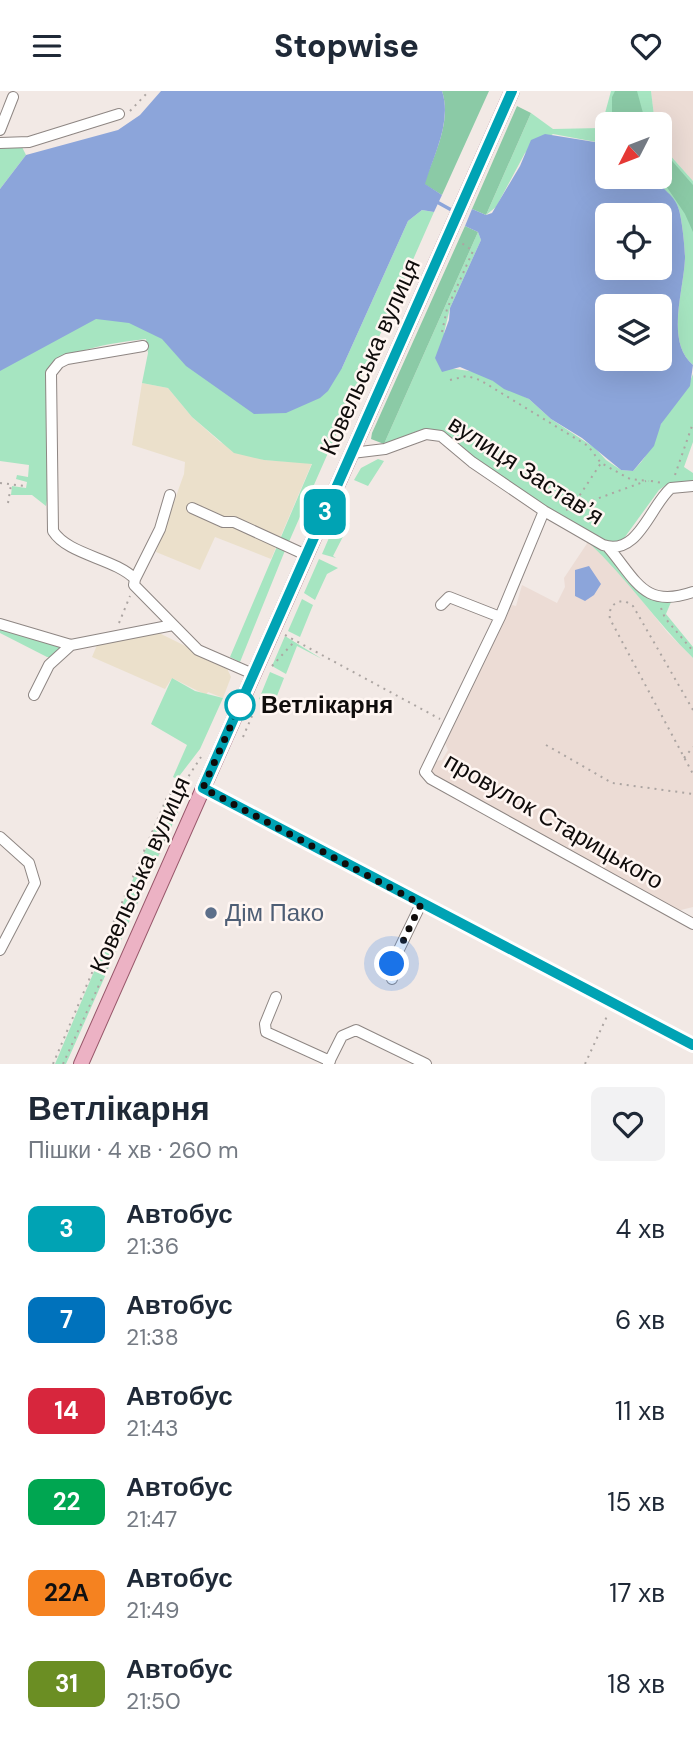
<!DOCTYPE html>
<html lang="uk">
<meta charset="utf-8">
<style>
:root{--surface:#fff;--page:#f2f2f3;--text:#1f2937;--muted:#747a83}
body{margin:0;font-family:"DM Sans",sans-serif;background:var(--page);color:var(--text);height:100vh;display:flex;flex-direction:column;font-size:26px;white-space:nowrap}
*{box-sizing:border-box;margin:0}
p{font-size:23px;color:var(--muted)}
.icon{flex:none;width:38px;height:38px;fill:none;stroke:currentColor;stroke-width:2;stroke-linecap:round;stroke-linejoin:round}
.map{position:relative;height:973px;overflow:hidden}
.sheet{display:flex;flex-direction:column;background:var(--surface);flex:1}
.sheet>*{flex:none}
.badge{padding:0 14px;border-radius:10px;font-size:24px;line-height:46px}
.needle{width:46px;rotate:228deg}
.controls{position:absolute;left:595px;top:21px;display:grid;gap:14px}
.controls a{display:grid;place-items:center;width:77px;height:77px;border-radius:10px;background:var(--surface);box-shadow:0 7px 28px #0002;font-size:35px}
.you{position:absolute;width:35px;height:35px;margin:-18px;border:5px solid #fff;border-radius:50%;background:#1a73e8;box-shadow:0 0 0 10px #1a73e833}
.map>.badge{position:absolute;translate:-50% -50%;box-shadow:0 0 0 4px #fff}
.round{display:grid;place-items:center;flex:none;width:74px;height:74px;border-radius:10px;background:var(--page)}
.head{display:flex;align-items:center;justify-content:space-between;height:119px;padding:0 28px}
h1{font-size:33px;font-weight:800;line-height:52px}
ul{padding:0;list-style:none}
li{display:flex;align-items:center;gap:21px;height:91px;padding:0 28px}
li div{flex:1}
li b{display:block;font-size:26px}
li em{font-style:normal}
li .badge{min-width:77px;font-weight:700;text-align:center}
header{display:flex;justify-content:space-between;align-items:center;height:91px;padding:0 28px;background:var(--surface);font-size:32px;font-weight:800}
.map>svg:first-child{display:block}
.commercial{fill:#ebe0cb}
.built{fill:#ecdcd5}
.green{fill:#a6e5c1}
.forest{fill:#8bcaa6}
.water{fill:#8ca5da;fill-rule:evenodd}
.lines{fill:none;stroke-linecap:round;stroke-linejoin:round}
.stream{stroke:#8ca5da;stroke-width:3.5}
.minor-casing{stroke:#8e8683;stroke-width:12}
.major-casing{stroke:#97576a;stroke-width:16}
.path{stroke:#aca5a2;stroke-width:2;stroke-dasharray:2 5;stroke-linecap:butt}
.minor{stroke:#fff;stroke-width:10}
.major{stroke:#ecb2c4;stroke-width:14}
.line-casing{stroke:#fff;stroke-width:16}
.line{stroke:#00a3b4;stroke-width:10}
.walk{stroke:#0f0c0b;stroke-width:7;stroke-dasharray:0 12.6}
.stop-dot{fill:#fff;stroke:#00a3b4;stroke-width:3.5}
.service-dot{fill:#5c6f8a;stroke:#fff6f2;stroke-width:2.5}
.labels{text-anchor:middle;stroke-width:5;stroke-linejoin:round;paint-order:stroke}
.street-label{font-size:24px;fill:#0f0c0b;stroke:#fff6f2}
.stop-label{font-size:24px;font-weight:bold;fill:#0f0c0b;stroke:#fff6f2;text-anchor:start}
.service-label{font-size:24px;fill:#4e5e75;stroke:#fff6f2;text-anchor:start}
</style>
<header><svg class="icon" aria-label="menu" viewBox="0 0 24 24"><path d="M4 6h16M4 12h16M4 18h16"/></svg>Stopwise<svg class="icon" aria-label="heart" viewBox="0 0 24 24"><path d="M12 20l-8-8c-3-5 5-10 8-4 3-6 11-1 8 4z"/></svg></header>
<div class="map">
<svg width="693" height="973" viewBox="0 0 693 973">
<rect width="100%" height="100%" fill="#f2e9e5"/>
<path class="commercial" d="M 142,292 L 168,297 L 192,326 L 220,351 L 264,369 L 312,372 L 271,468 L 215,446 L 200,479 L 156,461 L 184,383 L 185,371 L 132,354 Z
M 155,540 L 226,575 L 231,586 L 223,607 L 208,601 L 206,604 L 172,587 L 165,598 L 92,566 L 97,554 Z"/>
<path class="built" d="M 651,0 L 693,0 L 693,90 L 660,53 L 660,33 L 655,33 Z
M 588,451 L 614,475 L 668,542 L 693,567 L 693,816 L 677,820 L 437,686 L 431,679 L 435,670 L 442,669 L 448,659 L 444,650 L 512,514 L 516,515 L 522,494 L 557,512 L 565,496 L 564,487 Z"/>
<path class="green" d="M 611,0 L 651,0 L 655,33 L 607,33 L 607,53 L 553,43 L 525,62 L 496,116 L 486,124 L 531,22 L 553,38 L 601,37 Z
M 660,53 L 693,90 L 693,274 C 665,251 684,199 685,167 C 685,157 682,129 679,119 C 675,105 661,97 653,86 L 660,86 Z
M 0,56 L 22,56 L 26,64 L 0,98 Z
M 422,119 L 434,121 L 284,462 L 240,571 L 230,566 L 312,373 L 264,369 L 234,362 L 192,326 L 168,297 L 142,292 L 148,262 L 146,248 C 114,252 78,256 52,275 L 49,398 L 46,415 L 32,404 L 11,404 L 12,395 L 26,397 L 27,391 L 16,388 L 17,384 L 28,386 L 29,374 L 0,370 L 0,256 L 109,205 L 342,277 L 408,130 Z
M 478,141 L 481,149 L 450,217 L 444,242 L 449,277 L 476,281 L 529,308 L 551,328 L 595,357 L 606,369 L 621,379 L 633,380 C 652,361 651,351 662,331 C 672,314 687,301 693,283 L 693,351 L 684,376 L 693,382 L 693,392 L 666,394 L 659,399 L 622,450 L 607,452 L 561,426 L 470,367 L 434,338 L 418,340 L 384,353 Z
M 378,368 L 384,370 L 368,395 L 354,389 L 361,377 Z
M 338,426 L 350,432 L 333,465 L 336,467 L 322,463 Z
M 591,449 L 606,457 L 659,510 L 671,511 L 666,523 L 693,556 L 693,567 C 656,531 627,487 588,451 Z
M 319,468 L 338,477 L 327,483 L 315,509 L 304,502 Z
M 302,508 L 313,514 L 300,546 L 288,540 Z
M 0,536 L 62,556 L 51,566 L 47,566 L 0,542 Z
M 285,545 L 322,568 L 297,555 L 286,583 L 272,575 Z
M 270,581 L 284,587 L 273,615 L 259,608 Z
M 172,587 L 195,600 L 223,607 L 200,658 L 177,688 L 173,686 L 187,654 L 151,633 Z
M 168,705 L 182,712 L 66,973 L 55,973 Z"/>
<path class="forest" d="M 442,0 L 489,0 L 442,104 L 424,93 C 434,64 452,31 442,0 Z
M 615,0 L 637,0 L 646,33 L 612,33 L 612,6 Z
M 517,15 L 531,22 L 486,124 L 472,118 Z
M 660,56 L 693,94 L 693,141 L 685,123 L 660,86 Z
M 465,135 L 478,141 L 384,353 L 371,348 L 372,342 Z"/>
<path class="water" d="M 161,0 L 442,0 C 452,31 434,63 425,93 L 442,104 L 434,121 L 422,119 L 408,130 L 342,277 L 328,300 L 320,307 L 286,322 L 254,323 L 186,275 L 162,248 L 129,232 L 96,228 L 0,280 L 0,98 L 26,64 L 118,39 L 140,24 Z
M 545,43 L 607,53 L 607,86 L 653,86 C 661,97 676,105 679,119 C 682,129 685,157 685,167 C 684,199 665,251 693,274 L 690,295 L 661,333 L 654,355 L 633,380 L 621,379 L 582,347 L 551,328 L 529,308 L 504,298 L 493,290 L 460,276 L 442,281 L 435,267 L 449,229 L 450,217 L 481,149 L 478,141 L 465,135 L 472,118 L 486,124 L 492,122 L 520,75 L 531,49 ZM 660,124 L 660,177 L 607,177 L 607,124 ZM 660,215 L 660,268 L 607,268 L 607,215 Z
M 589,475 L 601,493 L 594,504 L 585,510 L 575,505 L 575,479 Z"/>
<g class="lines">
<path class="stream" d="M 437,111 L 455,121"/>
<g class="minor-casing">
<path id="minor" d="M 0,39 L 13,6
M 0,52 L 29,51 L 119,23
M 143,255 L 67,268 L 59,272 L 51,282 L 53,440 C 68,464 114,467 135,488 L 134,494 L 198,559 L 253,583
M 352,362 L 385,358 L 426,343 L 441,345 L 472,371 L 544,420 L 603,454 C 638,466 650,415 671,397 L 693,395
M 192,417 L 223,431 L 234,431 L 306,464
M 544,420 L 500,526 L 425,681 L 431,688 L 693,833
M 608,456 C 637,490 644,518 693,501
M 135,488 L 160,438 L 170,404
M 441,514 L 449,506 L 500,526
M 0,533 L 71,554 L 173,534
M 34,604 L 49,574 L 71,554
M 203,697 L 693,954
M 0,746 L 29,772 L 35,792 L 0,859
M 392,888 L 392,873 L 421,813
M 276,906 L 265,933 L 266,941 L 330,970
M 328,973 L 342,945 L 356,939 L 426,973"/>
</g>
<g class="major-casing">
<path id="major" d="M 81,973 L 512,0"/>
</g>
<path class="path" d="M 130,20 L 149,0
M 442,241 L 447,218 L 473,160 L 460,151
M 450,289 L 467,285 L 480,289 L 588,355 L 601,372 L 630,388 L 649,390
M 675,384 L 693,332
M 651,390 L 663,392
M 0,392 L 25,395
M 8,412 L 11,394
M 572,416 L 601,372
M 566,419 L 646,390
M 661,517 L 665,527 L 693,560
M 119,532 L 130,505
M 285,544 L 440,628
M 272,575 L 294,551
M 693,619 L 633,515 L 625,510 C 614,510 608,517 610,528 L 693,683
M 243,646 L 252,625
M 546,654 L 612,692 L 693,703
M 684,667 L 693,656
M 53,973 L 168,704 L 179,700 L 201,666
M 63,973 L 167,745 L 180,713 L 180,702
M 585,973 L 608,923"/>
<use href="#minor" class="minor"/>
<use href="#major" class="major"/>
</g>
<g class="lines">
<g class="line-casing">
<path id="line" d="M 512,0 L 203,697 L 693,954"/>
</g>
<use href="#line" class="line"/>
<path class="walk" d="M 240,614 L 203,697 L 421,813 L 392,873"/>
</g>
<circle class="stop-dot" cx="240" cy="614" r="14"/>
<circle class="service-dot" cx="211" cy="822" r="7"/>
<g class="labels">
<g class="street-label">
<text transform="translate(370 266) rotate(-66)" y="8">Ковельська вулиця</text>
<text transform="translate(526 379) rotate(33)" y="8">вулиця Заставʼя</text>
<text transform="translate(554 730) rotate(30)" y="8">провулок Старицького</text>
<text transform="translate(140 784) rotate(-66)" y="8">Ковельська вулиця</text>
</g>
<g class="stop-label">
<text x="261" y="622">Ветлікарня</text>
</g>
<g class="service-label">
<text x="225" y="830">Дім Пако</text>
</g>
</g>
</svg>
<div class="controls">
<a><svg class="needle" viewBox="-14 -14 28 28"><path d="M0-13l5 13h-10z" fill="#e53935"/><path d="M0 13l5-13h-10z" fill="#747a83"/></svg></a>
<a><svg class="icon" aria-label="locate" viewBox="0 0 24 24"><circle cx="12" cy="12" r="6"/><path d="M12 2v4M12 18v4M2 12h4M18 12h4"/></svg></a>
<a><svg class="icon" aria-label="layers" viewBox="0 0 24 24"><path d="M12 4l9 5-9 5-9-5zM3 14l9 5 9-5"/></svg></a>
</div>
<div class="you" style="left:392px;top:873px"></div>
<b class="badge" style="left:325px;top:421px;background:#00a3b4;color:#fff">3</b>
</div>
<section class="sheet">
<div class="head"><div><h1>Ветлікарня</h1><p>Пішки · 4 хв · 260 m</p></div><a class="round"><svg class="icon" aria-label="heart" viewBox="0 0 24 24"><path d="M12 20l-8-8c-3-5 5-10 8-4 3-6 11-1 8 4z"/></svg></a></div>
<ul>
<li><span class="badge" style="background:#00a3b4;color:#fff">3</span><div><b>Автобус</b><p>21:36</p></div><em>4 хв</em></li>
<li><span class="badge" style="background:#0072bc;color:#fff">7</span><div><b>Автобус</b><p>21:38</p></div><em>6 хв</em></li>
<li><span class="badge" style="background:#d7263d;color:#fff">14</span><div><b>Автобус</b><p>21:43</p></div><em>11 хв</em></li>
<li><span class="badge" style="background:#00a651;color:#fff">22</span><div><b>Автобус</b><p>21:47</p></div><em>15 хв</em></li>
<li><span class="badge" style="background:#f58220;color:#111">22А</span><div><b>Автобус</b><p>21:49</p></div><em>17 хв</em></li>
<li><span class="badge" style="background:#6b8e23;color:#fff">31</span><div><b>Автобус</b><p>21:50</p></div><em>18 хв</em></li>
</ul>
</section>
